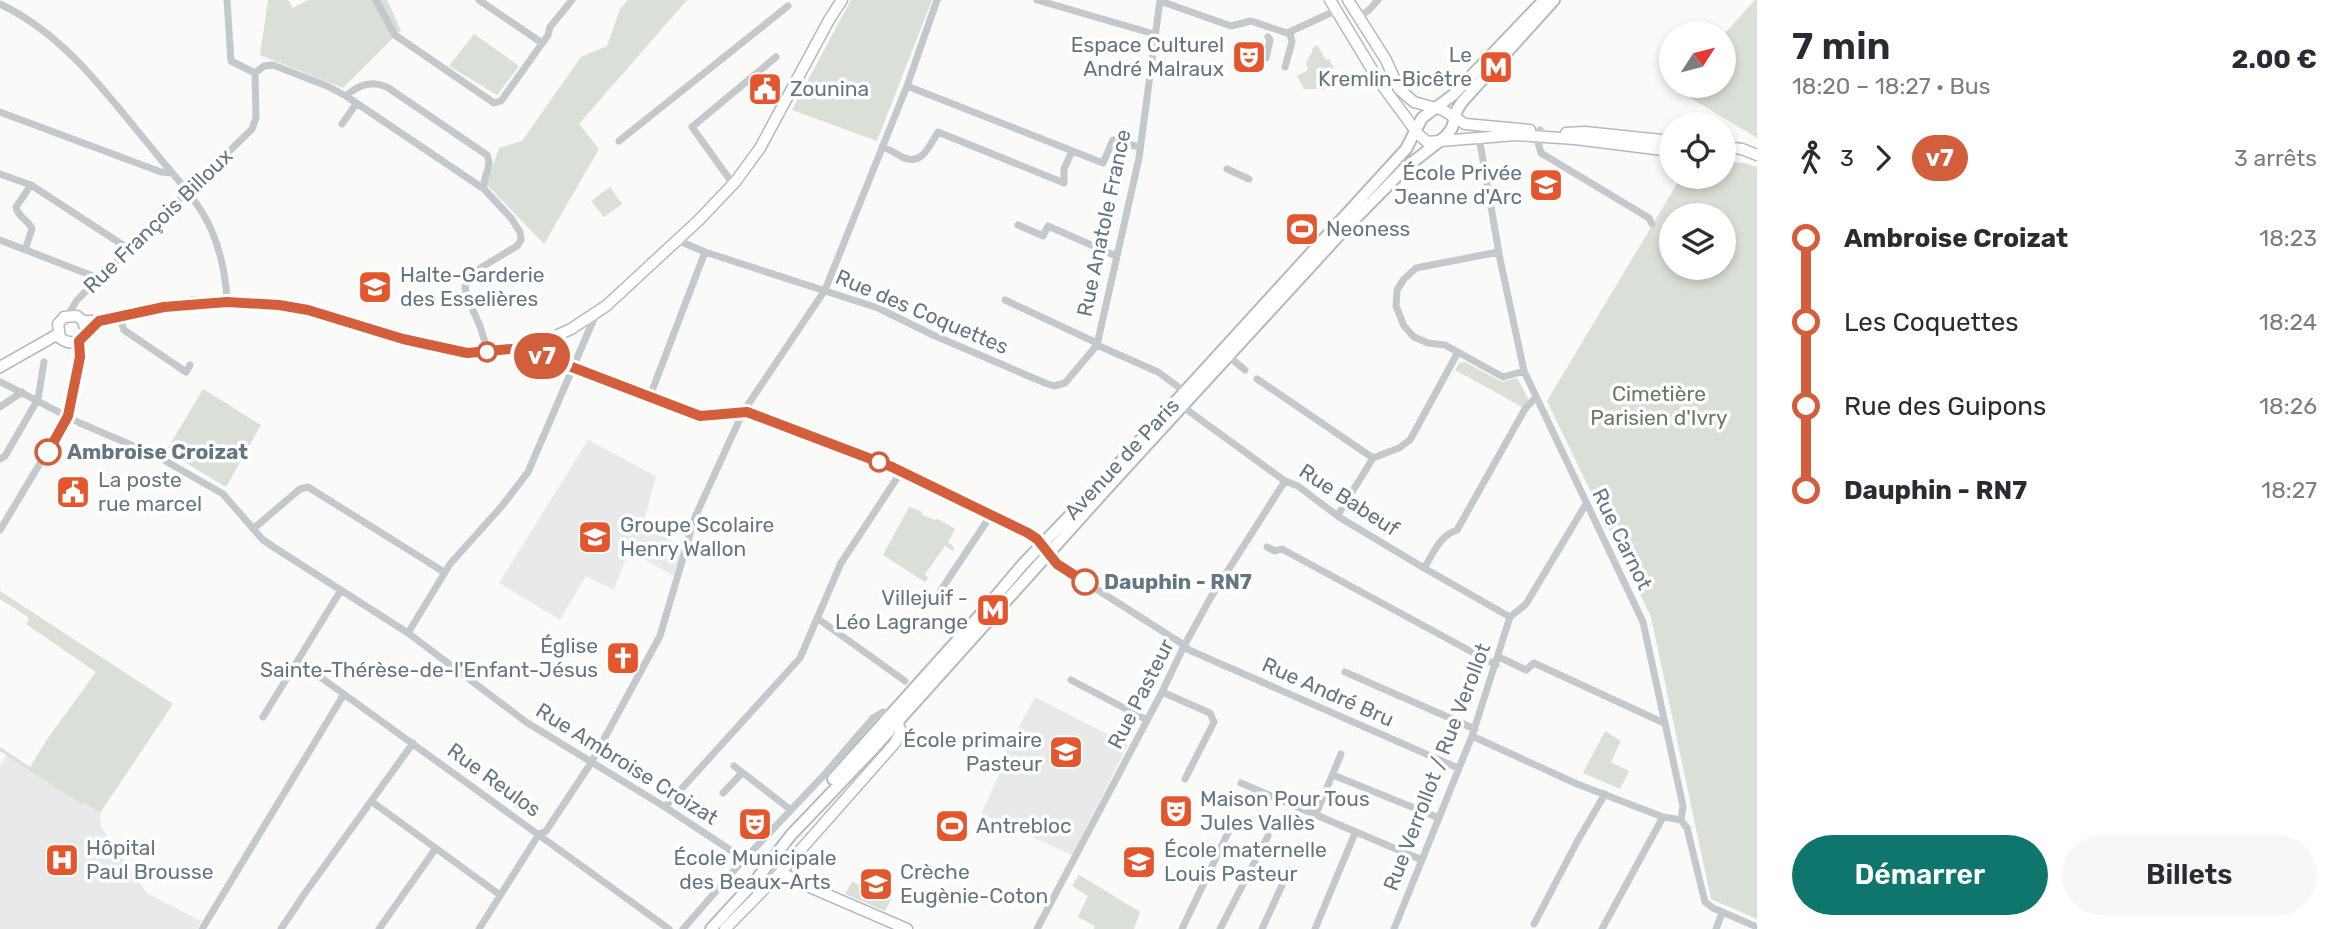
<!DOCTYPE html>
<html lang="fr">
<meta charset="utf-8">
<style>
:root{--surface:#fff;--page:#f7f7f7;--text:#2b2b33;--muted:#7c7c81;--accent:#0f766e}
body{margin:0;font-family:Rubik,sans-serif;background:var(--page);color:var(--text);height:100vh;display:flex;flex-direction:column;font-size:26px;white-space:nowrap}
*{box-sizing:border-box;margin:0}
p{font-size:23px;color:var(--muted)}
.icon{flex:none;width:38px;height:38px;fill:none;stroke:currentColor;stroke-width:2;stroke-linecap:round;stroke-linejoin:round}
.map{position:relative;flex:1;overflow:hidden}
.details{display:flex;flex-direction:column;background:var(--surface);width:595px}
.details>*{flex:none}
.badge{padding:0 14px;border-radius:23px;font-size:24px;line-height:46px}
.needle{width:46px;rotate:54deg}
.tools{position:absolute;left:1659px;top:21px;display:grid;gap:14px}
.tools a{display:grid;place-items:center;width:77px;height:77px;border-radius:50%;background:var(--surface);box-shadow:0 4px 10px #0003;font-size:35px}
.map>.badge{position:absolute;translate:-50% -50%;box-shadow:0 0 0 4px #fff}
.legs{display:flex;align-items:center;gap:10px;height:77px;padding:0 35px;font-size:23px}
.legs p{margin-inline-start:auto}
.head{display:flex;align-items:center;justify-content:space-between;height:119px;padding:0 35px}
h1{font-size:38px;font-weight:600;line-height:52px}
.primary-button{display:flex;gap:14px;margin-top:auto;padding:14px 35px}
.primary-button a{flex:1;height:80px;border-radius:42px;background:var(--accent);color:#fff;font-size:28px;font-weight:600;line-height:80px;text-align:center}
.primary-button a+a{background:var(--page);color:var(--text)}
ul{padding:0 35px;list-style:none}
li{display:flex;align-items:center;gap:24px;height:84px;font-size:26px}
li i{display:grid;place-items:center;width:10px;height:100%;margin:0 9px;background:currentColor}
li i::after{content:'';width:18px;height:18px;margin:-9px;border:5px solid;border-radius:50%;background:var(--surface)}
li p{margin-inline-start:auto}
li:first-child i{background:linear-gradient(#0000 50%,currentColor 0)}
li:last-child i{background:linear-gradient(currentColor 50%,#0000 0)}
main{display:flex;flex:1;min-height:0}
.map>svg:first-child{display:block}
.built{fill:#e8e9e9}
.green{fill:#dadfd7;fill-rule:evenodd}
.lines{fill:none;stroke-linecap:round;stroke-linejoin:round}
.secondary-casing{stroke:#b3babf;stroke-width:13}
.primary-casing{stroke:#b5babe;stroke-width:14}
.street{stroke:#c3c8cc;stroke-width:7}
.secondary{stroke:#fff;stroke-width:10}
.primary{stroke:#fff;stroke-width:10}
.line-1-casing{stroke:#fff;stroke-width:16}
.line-1{stroke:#d35e3c;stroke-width:10}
.stop-1-dot{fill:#fff;stroke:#d35e3c;stroke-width:3.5}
.labels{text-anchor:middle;stroke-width:7;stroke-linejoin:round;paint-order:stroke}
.poi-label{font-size:21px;fill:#657683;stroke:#fff;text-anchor:start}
.street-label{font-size:21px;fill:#657683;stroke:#fff}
.park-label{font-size:21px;fill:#687a64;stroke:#fff}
.stop-label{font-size:21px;font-weight:bold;fill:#657683;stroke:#fff;text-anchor:start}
</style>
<main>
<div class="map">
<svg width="1757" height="929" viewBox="0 0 1757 929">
<rect width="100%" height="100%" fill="#fafaf8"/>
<path class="built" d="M 588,440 L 656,476 L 643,525 L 683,548 L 673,576 L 629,550 L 614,590 L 586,576 L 560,620 L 499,583 Z
M 1035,697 L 1128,745 L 1072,855 L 981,814 L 1002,768 L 998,765 Z
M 8,753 L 100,813 L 101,827 L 147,893 L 201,921 L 197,929 L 0,929 L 0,765 Z"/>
<path class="green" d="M 268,0 L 288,0 L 293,8 L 308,0 L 387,0 L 401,30 L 343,88 L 260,55 Z
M 628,0 L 687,0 L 579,124 L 599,149 L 544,244 L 486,184 L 499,148 L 522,141 L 581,57 L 607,46 L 620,9 Z
M 851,0 L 932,0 L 877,141 L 792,110 Z
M 1755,0 L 1757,0 L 1757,138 L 1674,88 L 1676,86 L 1724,86 L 1724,34 Z
M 474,34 L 519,66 L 497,95 L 449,66 Z
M 1317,45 L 1326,60 L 1329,59 L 1334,68 L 1332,70 L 1336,78 L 1342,79 L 1341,83 L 1327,79 L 1324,91 L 1320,89 L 1304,89 L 1297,76 L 1308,70 L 1306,62 L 1313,51 L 1312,49 Z
M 1724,161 L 1744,163 L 1757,167 L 1757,919 L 1711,899 L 1651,617 L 1547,401 L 1681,177 L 1724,177 ZM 1671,215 L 1724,215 L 1724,268 L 1671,268 Z
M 610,187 L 622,204 L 604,217 L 591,201 Z
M 1465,362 L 1502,382 L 1517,378 L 1530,402 L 1524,408 L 1455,370 L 1459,363 Z
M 203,389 L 261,425 L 226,487 L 166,451 Z
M 909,507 L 921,511 L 922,515 L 934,520 L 938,519 L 955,529 L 948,542 L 954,547 L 953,551 L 945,546 L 925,574 L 928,578 L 925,582 L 883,555 Z
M 0,591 L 173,704 L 100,813 L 84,803 L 83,805 L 0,751 L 0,747 L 30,767 L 48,738 L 96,672 L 26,624 L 29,620 L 28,617 L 0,599 Z
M 1605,731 L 1621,741 L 1611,762 L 1629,771 L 1620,789 L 1583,773 Z
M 1079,875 L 1140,912 L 1134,929 L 1094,929 L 1095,926 L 1078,917 L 1088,896 L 1072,886 Z
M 852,882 L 892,898 L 885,911 L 845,894 Z"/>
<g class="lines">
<g class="secondary-casing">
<path id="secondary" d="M 1330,0 L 1379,81 L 1418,134 L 1427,142 L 1516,135 L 1575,139 L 1671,151
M 1348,0 L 1386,60 L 1399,89 L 1414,102 L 1443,110 L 1465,124 L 1530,130
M 1566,133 L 1585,132 L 1671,141
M 1724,147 L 1742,149 L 1757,155
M 83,321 L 99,321 L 164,307 L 193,303 L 243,303 L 279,305 L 308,310 L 403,339 L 467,353 L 522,348 L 549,339 L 571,329 L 606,306 L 699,220 L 736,181 L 760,148 L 829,20 L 842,0
M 86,332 L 83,321 L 77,316 L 64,317 L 58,324 L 60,338 C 77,351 86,332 99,321
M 0,367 L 58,334
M 781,872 L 798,882 L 907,929
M 725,929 L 781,872 L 895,743 L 901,732 L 897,721"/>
</g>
<g class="primary-casing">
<path id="primary" d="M 833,779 L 980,615 L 1024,563 L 1105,479 L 1406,149 L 1422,118 L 1453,95 L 1544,0
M 711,929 L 756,880 L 791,835 L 874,748 L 1111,484 L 1342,232 L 1404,169 L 1446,136 L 1452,128 L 1457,110 L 1462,102 L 1554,0"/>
</g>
<path class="street" d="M 227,0 L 231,61 L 255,73
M 376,0 L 395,35 L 494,103 L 501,101 L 548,35 L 550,27 L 572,0
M 479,0 L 542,43
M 1037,0 L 1154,34
M 1160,1 L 1231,26 L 1251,21 L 1287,33 L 1335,11
M 0,4 C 67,36 108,96 154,151 C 174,176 198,200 211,229 C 221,252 226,277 227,302
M 1359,17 L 1370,9 L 1378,0
M 1266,58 L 1270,40 L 1268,37
M 1285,67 L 1292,42 L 1290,33
M 255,73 L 264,66 L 273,65 L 327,86 L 346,96 L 484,189 L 511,218 L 520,232 L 521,240 L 517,246 L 482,267 L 471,276 L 465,287 L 467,297 L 480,326 L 488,352
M 907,86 L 1103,163 L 1113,140 L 1139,147
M 346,96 C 358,85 372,80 387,87 L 487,155 C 493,168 482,176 484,189
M 0,112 L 161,172 L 172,173
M 342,124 L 356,104
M 1540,130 L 1538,142 L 1541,153 L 1649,218 L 1652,224
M 1479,137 L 1500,259 L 1524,371 L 1643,622 L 1683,806 L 1681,820 L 1687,828 L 1705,902 L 1713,908 L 1757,927
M 619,141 L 788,6
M 882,147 C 889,149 895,153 902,157 C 922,167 929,146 938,132 L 1064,183 L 1064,169 L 1072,151
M 1227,169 L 1249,179
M 0,174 L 31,185 L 129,249
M 733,184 L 692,127 L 776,57
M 1018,225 L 1043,236 L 1048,226 L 1116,256
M 0,240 L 98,278
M 677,240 L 705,252 L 878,308 L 933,335 L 1045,383 L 1054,386 L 1065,383 L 1097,345 L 1139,158 L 1160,0
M 25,250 L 32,229 C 28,219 18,218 16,207 L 31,185
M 1498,252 L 1416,268 L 1404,279 L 1397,290 L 1396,306 L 1404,326 L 1414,337 L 1428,343 L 1445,345 L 1503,377 L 1524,371
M 1005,300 L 1097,343
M 68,315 L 77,300 L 252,129 L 256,118 L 255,73
M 119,316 L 124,330 L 186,372 L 190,365
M 1097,345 L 1158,372 L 1188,394
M 523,348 L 700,416 L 747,412 L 893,467 L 1034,536 L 1057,564 L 1181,643 L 1189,650 L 1458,768
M 1228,356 L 1245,370
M 1257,379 L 1373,458
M 1,382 L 80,423 L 157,456 L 223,494 L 263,540 L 275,548 L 408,633 L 526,722 L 665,807 L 744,859
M 650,396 L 705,252
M 1179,404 L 1285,481 L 1298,486 L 1339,517 L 1424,568 L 1510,617
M 0,407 L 22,392
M 1373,458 L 1399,448 L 1410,440 L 1458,352
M 0,459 L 5,456 L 38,399 L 44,362
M 1338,515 L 1373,458
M 253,529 L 300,489 L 308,487 L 444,572
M 0,530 L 66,420 L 80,357 L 79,341
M 1267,547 L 1275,551 L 1282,549 L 1496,665
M 1426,565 C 1435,550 1440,536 1457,530 L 1525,409 L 1536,397
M 935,599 L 991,515
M 1510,617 L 1526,604 L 1586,504
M 817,618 L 905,681
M 408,633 L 450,564 L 502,506 L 528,472 L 596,314
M 1499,657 L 1526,670 L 1534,663 L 1664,723
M 298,661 L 669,929
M 1345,672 L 1475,729
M 1071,680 L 1147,720
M 1162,692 L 1210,713 L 1214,722 L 1185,779
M 263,717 L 341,590
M 1472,736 L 1577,784 L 1663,817 L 1681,820
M 591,763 L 660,636 L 695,517 L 743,412 L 825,290 L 907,86 L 937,0
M 734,766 L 791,810
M 1333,775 L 1439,818
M 1241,783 L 1422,860
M 723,793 L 742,773
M 371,801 L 500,895
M 665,807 L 800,658 L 841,563 L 901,472
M 1316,814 L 1341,754
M 1534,924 L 1578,840 L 1605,794
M 202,929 L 344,694
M 281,929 L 305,893 L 413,743
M 379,929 L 436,848
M 479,929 L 539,834 L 546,831 L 589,766
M 683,929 L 738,866 L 824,775 L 873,718 L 883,712 L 890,715
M 1037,929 L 1162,692 L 1184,646 L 1211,597 L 1285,481
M 1182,929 L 1234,820
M 1220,929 L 1268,836
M 1262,929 L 1289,870
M 1315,929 L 1355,833
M 1394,929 L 1472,736 L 1510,617
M 1602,929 L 1663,817
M 1716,929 L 1722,913"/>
<use href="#secondary" class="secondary"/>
<use href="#primary" class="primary"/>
</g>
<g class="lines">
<g class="line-1-casing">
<path id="line-1" d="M 48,452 L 68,416 L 80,357 L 79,341 L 99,321 L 164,307 L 227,302 L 279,305 L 308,310 L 403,339 L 467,353 L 522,348 L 700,416 L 747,412 L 892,467 L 1028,533 L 1037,539 L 1057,564 L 1085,582"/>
</g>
<use href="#line-1" class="line-1"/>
</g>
<defs>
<g id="theatre-square" transform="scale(1.75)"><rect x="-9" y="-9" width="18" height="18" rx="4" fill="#e4572e" stroke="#fff"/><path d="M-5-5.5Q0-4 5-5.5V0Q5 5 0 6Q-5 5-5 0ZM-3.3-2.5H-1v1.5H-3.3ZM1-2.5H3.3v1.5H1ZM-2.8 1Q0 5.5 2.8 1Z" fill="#fff"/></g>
<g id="metro-square" transform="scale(1.75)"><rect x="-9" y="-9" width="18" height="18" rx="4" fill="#e4572e" stroke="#fff"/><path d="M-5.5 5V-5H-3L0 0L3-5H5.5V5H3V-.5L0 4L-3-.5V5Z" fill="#fff"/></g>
<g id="civic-square" transform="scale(1.75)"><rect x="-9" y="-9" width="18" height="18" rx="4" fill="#e4572e" stroke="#fff"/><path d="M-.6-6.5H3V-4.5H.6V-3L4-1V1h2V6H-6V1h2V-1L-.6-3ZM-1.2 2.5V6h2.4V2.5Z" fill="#fff"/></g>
<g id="school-square" transform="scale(1.75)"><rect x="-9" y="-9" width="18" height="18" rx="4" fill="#e4572e" stroke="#fff"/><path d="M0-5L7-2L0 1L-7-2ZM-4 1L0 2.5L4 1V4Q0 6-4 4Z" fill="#fff"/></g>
<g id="stadium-square" transform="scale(1.75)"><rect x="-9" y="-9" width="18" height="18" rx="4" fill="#e4572e" stroke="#fff"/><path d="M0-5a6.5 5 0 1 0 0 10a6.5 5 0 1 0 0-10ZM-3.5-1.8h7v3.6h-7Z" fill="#fff"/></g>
<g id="church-square" transform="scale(1.75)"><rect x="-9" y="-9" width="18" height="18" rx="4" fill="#e4572e" stroke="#fff"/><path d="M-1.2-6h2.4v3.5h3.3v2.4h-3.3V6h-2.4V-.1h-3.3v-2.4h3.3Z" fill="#fff"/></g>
<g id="hospital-square" transform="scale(1.75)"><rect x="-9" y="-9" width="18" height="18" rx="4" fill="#e4572e" stroke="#fff"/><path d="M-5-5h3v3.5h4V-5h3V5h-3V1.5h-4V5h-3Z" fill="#fff"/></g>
</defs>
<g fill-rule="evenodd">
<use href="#theatre-square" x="1249" y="57"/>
<use href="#metro-square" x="1496" y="67"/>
<use href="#civic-square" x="765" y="89"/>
<use href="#school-square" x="1546" y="185"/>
<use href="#stadium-square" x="1302" y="229"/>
<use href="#school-square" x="375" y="287"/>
<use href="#civic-square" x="73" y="492"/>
<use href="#school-square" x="595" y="537"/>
<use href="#metro-square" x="993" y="610"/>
<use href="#church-square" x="623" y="658"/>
<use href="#school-square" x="1066" y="752"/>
<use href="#theatre-square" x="1176" y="811"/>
<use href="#theatre-square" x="755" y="824"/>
<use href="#stadium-square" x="952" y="826"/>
<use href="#hospital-square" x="62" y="860"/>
<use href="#school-square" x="1139" y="862"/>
<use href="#school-square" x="876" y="884"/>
</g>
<g class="stop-1-dot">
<circle cx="487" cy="352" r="9"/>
<circle cx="48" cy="452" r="12"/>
<circle cx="879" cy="462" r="9"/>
<circle cx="1085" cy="582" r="12"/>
</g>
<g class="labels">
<g class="poi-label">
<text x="1224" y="52" text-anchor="end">Espace Culturel<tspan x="1224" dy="24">André Malraux</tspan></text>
<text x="1472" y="62" text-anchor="end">Le<tspan x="1472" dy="24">Kremlin-Bicêtre</tspan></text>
<text x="790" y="96">Zounina</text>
<text x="1522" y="180" text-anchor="end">École Privée<tspan x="1522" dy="24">Jeanne d'Arc</tspan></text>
<text x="1326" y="236">Neoness</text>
<text x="400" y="282">Halte-Garderie<tspan x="400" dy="24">des Esselières</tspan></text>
<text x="98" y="487">La poste<tspan x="98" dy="24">rue marcel</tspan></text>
<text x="620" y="532">Groupe Scolaire<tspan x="620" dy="24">Henry Wallon</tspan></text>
<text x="968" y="605" text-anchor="end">Villejuif -<tspan x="968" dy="24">Léo Lagrange</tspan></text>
<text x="598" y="653" text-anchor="end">Église<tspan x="598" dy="24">Sainte-Thérèse-de-l'Enfant-Jésus</tspan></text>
<text x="1042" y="747" text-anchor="end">École primaire<tspan x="1042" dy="24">Pasteur</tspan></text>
<text x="1200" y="806">Maison Pour Tous<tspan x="1200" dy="24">Jules Vallès</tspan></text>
<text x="976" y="833">Antrebloc</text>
<text x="86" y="855">Hôpital<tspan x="86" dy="24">Paul Brousse</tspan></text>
<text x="1164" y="857">École maternelle<tspan x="1164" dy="24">Louis Pasteur</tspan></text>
<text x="755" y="865" text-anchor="middle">École Municipale<tspan x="755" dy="24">des Beaux-Arts</tspan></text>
<text x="900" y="879">Crèche<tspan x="900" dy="24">Eugènie-Coton</tspan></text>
</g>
<g class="street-label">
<text transform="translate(158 221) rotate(-44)" y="7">Rue François Billoux</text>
<text transform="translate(1104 223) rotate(-78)" y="7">Rue Anatole France</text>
<text transform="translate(922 312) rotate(23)" y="7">Rue des Coquettes</text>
<text transform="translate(1122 459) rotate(-47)" y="7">Avenue de Paris</text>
<text transform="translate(1349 500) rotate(33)" y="7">Rue Babeuf</text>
<text transform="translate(1622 539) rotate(64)" y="7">Rue Carnot</text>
<text transform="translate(1328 692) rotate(24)" y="7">Rue André Bru</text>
<text transform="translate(1141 694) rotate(-63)" y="7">Rue Pasteur</text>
<text transform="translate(627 764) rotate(32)" y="7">Rue Ambroise Croizat</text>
<text transform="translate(1437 767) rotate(-69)" y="7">Rue Verrollot / Rue Verollot</text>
<text transform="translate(494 780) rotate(36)" y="7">Rue Reulos</text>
</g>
<g class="park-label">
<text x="1659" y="401">Cimetière<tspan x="1659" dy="24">Parisien d'Ivry</tspan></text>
</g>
<g class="stop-label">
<text x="67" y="459">Ambroise Croizat</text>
<text x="1104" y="589">Dauphin - RN7</text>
</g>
</g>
</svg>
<div class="tools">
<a><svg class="needle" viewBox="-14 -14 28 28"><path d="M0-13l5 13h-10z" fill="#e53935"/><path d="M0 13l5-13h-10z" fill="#7c7c81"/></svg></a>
<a><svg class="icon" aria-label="locate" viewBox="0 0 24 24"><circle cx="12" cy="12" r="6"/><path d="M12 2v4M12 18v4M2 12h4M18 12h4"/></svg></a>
<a><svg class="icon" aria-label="layers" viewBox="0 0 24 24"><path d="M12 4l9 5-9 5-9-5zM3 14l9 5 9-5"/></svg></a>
</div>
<b class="badge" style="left:542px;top:356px;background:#d35e3c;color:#fff">v7</b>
</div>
<section class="details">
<div class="head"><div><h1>7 min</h1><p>18:20 – 18:27 · Bus</p></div><b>2.00 €</b></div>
<div class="legs"><svg class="icon" aria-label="walk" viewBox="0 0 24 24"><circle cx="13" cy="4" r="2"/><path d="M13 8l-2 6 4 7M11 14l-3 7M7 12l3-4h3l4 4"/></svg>3<svg class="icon" aria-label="forward" viewBox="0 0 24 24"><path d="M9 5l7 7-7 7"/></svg><b class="badge" style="background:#d35e3c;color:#fff">v7</b><p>3 arrêts</p></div>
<ul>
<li><i style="color:#d35e3c"></i><b>Ambroise Croizat</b><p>18:23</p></li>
<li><i style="color:#d35e3c"></i><span>Les Coquettes</span><p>18:24</p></li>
<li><i style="color:#d35e3c"></i><span>Rue des Guipons</span><p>18:26</p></li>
<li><i style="color:#d35e3c"></i><b>Dauphin - RN7</b><p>18:27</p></li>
</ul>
<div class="primary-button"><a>Démarrer</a><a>Billets</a></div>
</section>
</main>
